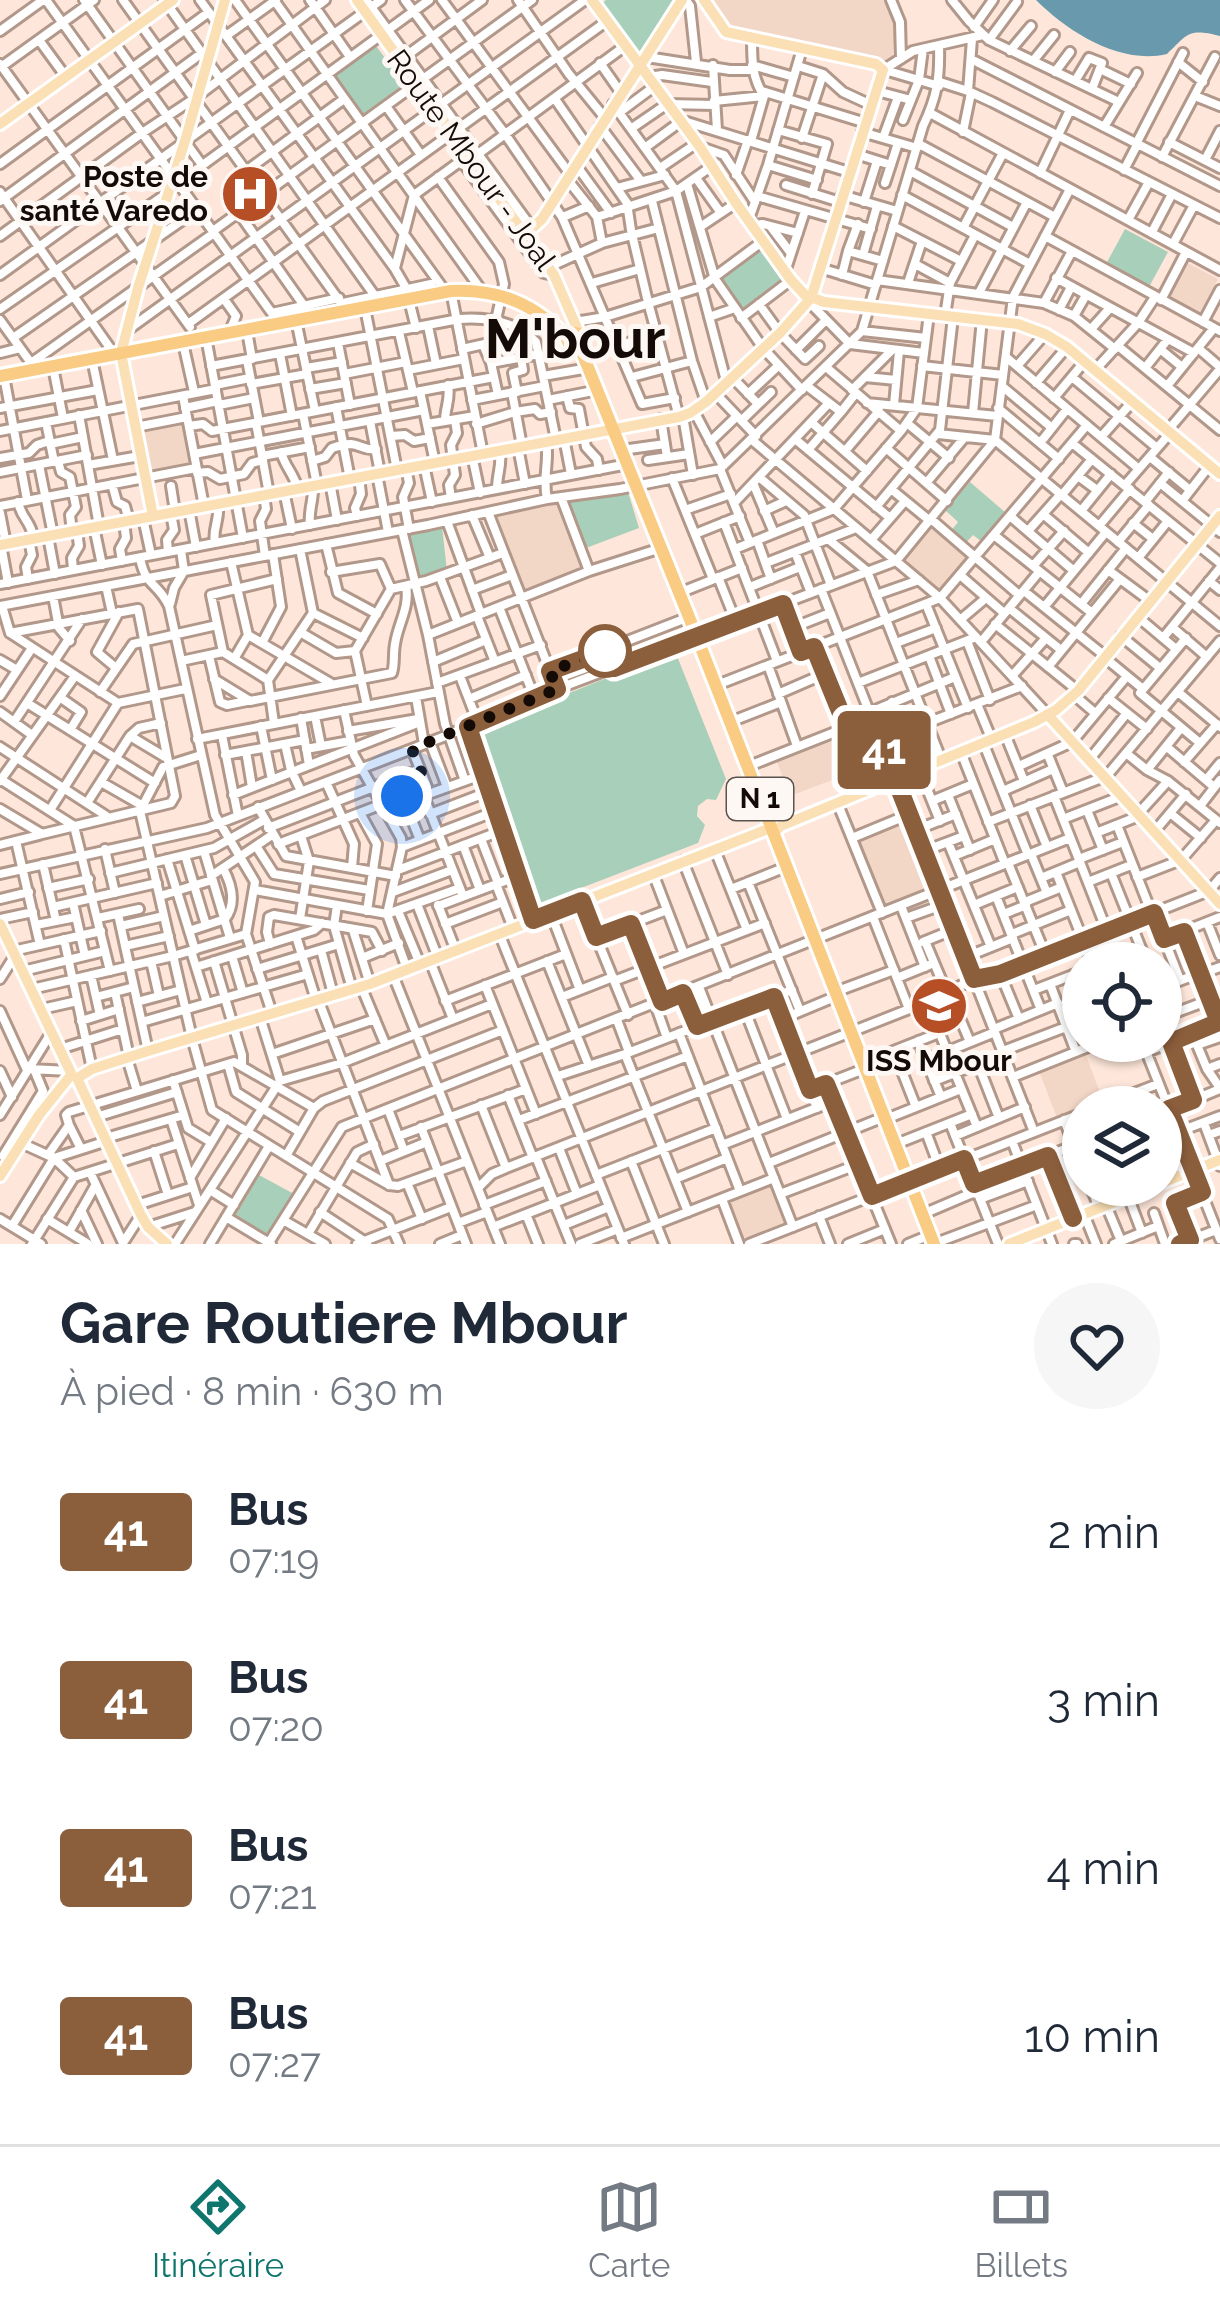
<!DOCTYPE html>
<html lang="fr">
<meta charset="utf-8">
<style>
:root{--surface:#fff;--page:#f6f6f7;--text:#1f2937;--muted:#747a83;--line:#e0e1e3;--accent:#0f766e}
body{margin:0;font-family:Raleway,sans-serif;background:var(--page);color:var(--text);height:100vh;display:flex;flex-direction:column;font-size:45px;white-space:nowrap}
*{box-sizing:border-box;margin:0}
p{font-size:39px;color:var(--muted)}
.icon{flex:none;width:66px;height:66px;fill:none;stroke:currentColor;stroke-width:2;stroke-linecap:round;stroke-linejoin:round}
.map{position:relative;height:1244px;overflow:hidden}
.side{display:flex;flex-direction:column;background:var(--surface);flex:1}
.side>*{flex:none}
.badge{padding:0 24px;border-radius:9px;font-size:42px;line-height:78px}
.tools{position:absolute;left:1062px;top:942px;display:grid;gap:24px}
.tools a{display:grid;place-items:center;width:120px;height:120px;border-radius:50%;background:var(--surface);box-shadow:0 3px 9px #0004;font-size:60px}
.you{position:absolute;width:60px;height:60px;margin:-30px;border:9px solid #fff;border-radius:50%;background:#1a73e8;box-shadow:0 0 0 18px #1a73e833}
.map>.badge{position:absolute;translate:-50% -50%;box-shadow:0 0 0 6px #fff}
.round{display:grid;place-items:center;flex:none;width:126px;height:126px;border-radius:63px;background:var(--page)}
.overview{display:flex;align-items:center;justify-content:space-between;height:204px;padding:0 60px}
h1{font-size:57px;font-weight:700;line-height:90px}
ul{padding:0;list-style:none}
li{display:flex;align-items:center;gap:36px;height:168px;padding:0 60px}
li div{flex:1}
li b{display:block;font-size:45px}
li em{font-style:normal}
li .badge{min-width:132px;font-weight:700;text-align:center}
.tab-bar{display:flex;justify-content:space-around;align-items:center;height:168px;border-top:3px solid var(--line);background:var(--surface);font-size:33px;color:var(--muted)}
.tab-bar a{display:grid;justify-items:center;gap:6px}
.tab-bar .on{color:var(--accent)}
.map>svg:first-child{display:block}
.built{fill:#f2d6c6}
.green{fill:#a8cfb9}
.water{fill:#6899ac}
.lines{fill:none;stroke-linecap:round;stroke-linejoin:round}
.minor-casing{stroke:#b2988a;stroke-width:14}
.major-casing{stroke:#fff;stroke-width:16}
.highway-casing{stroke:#fff;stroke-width:18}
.minor{stroke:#fff;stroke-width:8}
.major{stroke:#fbe0b5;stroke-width:10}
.highway{stroke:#f9cb83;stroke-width:12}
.line-casing{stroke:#fff;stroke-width:27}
.line{stroke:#8b5e3c;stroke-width:18}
.walk{stroke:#140b06;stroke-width:12;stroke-dasharray:0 21.6}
.stop-dot{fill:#fff;stroke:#8b5e3c;stroke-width:6}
.labels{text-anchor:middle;stroke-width:10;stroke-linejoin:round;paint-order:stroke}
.shield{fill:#fef8f5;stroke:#5a524e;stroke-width:3}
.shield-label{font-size:27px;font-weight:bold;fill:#140b06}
.street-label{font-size:30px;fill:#140b06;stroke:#fef8f5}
.poi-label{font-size:30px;font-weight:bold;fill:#140b06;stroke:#fef8f5;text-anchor:end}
.town-label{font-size:54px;font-weight:bold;fill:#140b06;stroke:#fef8f5}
</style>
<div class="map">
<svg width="1220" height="1244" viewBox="0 0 1220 1244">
<rect width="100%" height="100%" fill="#fee7da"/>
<path class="built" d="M 710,0 L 889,0 L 896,21 L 892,63 L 738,31 L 731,28 Z
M 1186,262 L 1218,279 L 1198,316 L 1166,298 Z
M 183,419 L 193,468 L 151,476 L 140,427 Z
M 560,499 L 587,570 L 523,595 L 490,514 Z
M 933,524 L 970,555 L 938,592 L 902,562 Z
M 846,732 L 861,769 L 790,796 L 776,759 Z
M 906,818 L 932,889 L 884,909 L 855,838 Z
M 1085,1053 L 1103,1100 L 1057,1118 L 1039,1071 Z
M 772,1185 L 787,1225 L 743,1242 L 727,1202 Z"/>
<path class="green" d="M 606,0 L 675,0 L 638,54 L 601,4 Z
M 374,43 L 406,87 L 362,119 L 330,75 Z
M 1125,229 L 1168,252 L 1149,287 L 1106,264 Z
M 760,247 L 785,281 L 742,313 L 717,280 Z
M 970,482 L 1006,513 L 981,541 L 973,535 L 964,545 L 950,532 L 958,522 L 945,510 Z
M 625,491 L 628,492 L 639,528 L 586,548 L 566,501 Z
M 442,526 L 447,571 L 413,577 L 405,532 Z
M 675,651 L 726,779 L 716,800 L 707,799 L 698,806 L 697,816 L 705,825 L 698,843 L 537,905 L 476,730 Z
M 259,1175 L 294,1194 L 268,1237 L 234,1218 Z"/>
<path class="water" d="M 1036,0 L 1220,0 L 1220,36 C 1188,28 1188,34 1167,54 C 1120,65 1068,32 1036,0 Z"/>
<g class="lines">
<g class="minor-casing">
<path id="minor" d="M 46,0 L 279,323
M 84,0 L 202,165
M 123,0 L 346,310
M 164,0 L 380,303
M 200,0 L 395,269 L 406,288 L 416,328
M 235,0 L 445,291
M 274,0 L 482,291
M 310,0 L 350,57
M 366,0 L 532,228
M 405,0 L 505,134 L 562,217 L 642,404 L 675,398
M 442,0 L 570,174
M 518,0 L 569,74 L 605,118
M 686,0 L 690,6 L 696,62
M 891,0 L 900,22 L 901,59
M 952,0 L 969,21 L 989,40 L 1119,102
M 974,27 L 993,0
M 0,31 L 43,0
M 226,36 L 276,0
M 39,40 L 66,77
M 989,40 L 1017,2
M 1010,51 L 1031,26
M 406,56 L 482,0
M 647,57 L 730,70 L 752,70
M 971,59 L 1220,186
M 1033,61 L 1054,35
M 1178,62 L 1203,82
M 600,63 L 621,93
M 0,64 L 190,327
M 713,65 L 717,130
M 752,65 L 794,77
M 798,66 L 823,74 L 843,92 L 871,105
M 1,67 L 94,0
M 1100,69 L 1131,84
M 883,70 L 913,51 L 983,35
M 885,70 L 939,86
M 1055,72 L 1070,52
M 649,77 L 662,75 L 712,82
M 1075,81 L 1089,58 L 1102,63 L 1092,89
M 940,82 L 968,91 L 992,102 L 1220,218
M 762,91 L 866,123
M 877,91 L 911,100
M 968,91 L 972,39
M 1195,96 L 1220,106
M 555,99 L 627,203 L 631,230 L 648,302 L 679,417
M 714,101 L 764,96
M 613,104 L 676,191 L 726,381
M 386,106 L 421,155
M 620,112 L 655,86
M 930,113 L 1220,270
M 903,120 L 919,80 L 923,49
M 600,126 L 641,181
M 1104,127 L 1137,73
M 632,128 L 667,104 L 715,105
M 778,130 L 827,144 L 812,194
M 862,132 L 917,148
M 963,132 L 971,93
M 802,138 L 823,74
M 883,138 L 898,97
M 751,141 L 764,96 C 752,78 752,61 752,38
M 1169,142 L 1220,168
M 919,144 L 1055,217
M 1136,144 L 1183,53
M 646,147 L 680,122 L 687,122 L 849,172
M 701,147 L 724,155 L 755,202
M 478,154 L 625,46
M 856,154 L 891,165
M 1162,157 L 1215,57
M 461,160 L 544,273 L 553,275
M 1205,160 L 1220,131
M 0,164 L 209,12
M 576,165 L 611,213
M 768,165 L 817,180
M 660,168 L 697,143
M 1124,170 L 1137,145
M 246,171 L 344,99
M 910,171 L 1013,227
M 1040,173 L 1070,110
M 736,175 L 748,140
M 438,177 L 499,262 L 504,284 L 496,320
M 696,178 L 721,213
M 567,179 L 597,217 L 602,243
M 178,183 L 429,0
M 885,183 L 898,143
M 687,184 L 715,279 L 763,348 L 802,390
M 786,185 L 840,202
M 617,188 L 665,175
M 0,192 L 115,355
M 842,195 L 897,211
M 902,195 L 1030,264
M 757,196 L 871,229
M 0,201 L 202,53
M 652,201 L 692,361 L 706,402
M 864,202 L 877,161
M 238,212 L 312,317
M 563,217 L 589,206
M 597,217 L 676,191 L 712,166
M 749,219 L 768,165 L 802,49
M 1128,220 L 1149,182
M 858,224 L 848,251 L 883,261
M 752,225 L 763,224 L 798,233
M 893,226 L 961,261
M 700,227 L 736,203
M 771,227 L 790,252
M 963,228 L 1003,153
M 213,231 L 532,0
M 1152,232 L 1172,194
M 0,236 L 142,133 L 195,98 L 325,0
M 1045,236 L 1220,331
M 1173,244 L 1194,205
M 863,255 L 877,206
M 915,264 L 950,283
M 549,267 L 602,243 L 659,228
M 395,268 L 414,195 L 462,160
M 820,268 L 876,285
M 785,272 L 805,211
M 0,275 L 381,0
M 842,275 L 848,251
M 1056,278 L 1194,353
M 877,280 L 1044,303 L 1074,316 L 1115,349
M 592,283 L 640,269
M 908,283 L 922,241
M 451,291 L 483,454
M 979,293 L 1027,202
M 224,299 L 236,316 L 230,331
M 1161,300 L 1186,252
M 809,302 L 850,344 L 924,353
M 343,303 L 431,284
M 1044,303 L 1072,251
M 759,304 L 780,333 L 805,359 L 819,346
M 365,308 L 397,470
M 0,309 L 166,194
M 1059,310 L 1071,287
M 272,313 L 339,298
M 945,316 L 950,283 L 975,235
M 1074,316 L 1086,295
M 709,317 L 735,308
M 741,318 L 791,280
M 0,320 L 31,363
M 296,320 L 315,411
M 575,322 L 605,317 L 701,287 L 763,241
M 1203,322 L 1220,290
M 188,324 L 607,21
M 428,326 L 436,364
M 1092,328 L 1110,308
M 129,329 L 585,0
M 247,331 L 252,359
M 862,331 L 926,338
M 399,332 L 413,392
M 206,337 L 243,538
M 13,338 L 197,210
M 183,343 L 194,392
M 338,343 L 350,405
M 486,346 L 484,347 L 491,363 L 498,395
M 618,346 L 657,334
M 1118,346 L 1220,430
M 1198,348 L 1220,367
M 462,349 L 529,334 L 543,317
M 1160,349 L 1182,367
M 796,350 L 826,320
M 0,353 L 20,348
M 280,354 L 292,416
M 1006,357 L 1139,469
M 92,359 L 113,460
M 247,360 L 259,422
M 31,363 L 214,233
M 491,363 L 539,354
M 211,366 L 459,319 C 487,317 516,321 536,342 L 556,440
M 922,366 L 1003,375
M 1017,366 L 1045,334
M 53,367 L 63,418
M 826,367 L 901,431
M 306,368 L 342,362
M 1145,368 L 1168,339
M 1096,369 L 1138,323 L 1155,297
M 408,370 L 464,359
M 344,374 L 406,362
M 4,376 L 27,500
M 543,376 L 589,368
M 632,377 L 692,361
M 732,377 L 758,404
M 865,377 L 896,380
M 1072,377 L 1157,448
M 1036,383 L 1067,347
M 251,384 L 307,374
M 215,385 L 250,378
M 807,386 L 841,412 L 856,393
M 1167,386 L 1214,328
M 1003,387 L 1052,428
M 310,389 L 346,383
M 852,390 L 892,350
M 420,391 L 435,463
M 512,392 L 522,446
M 517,392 L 513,373 L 523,370 L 521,357
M 716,394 L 756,436
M 748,394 L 779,365
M 183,396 L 204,506
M 567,396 L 570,408 L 579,409 L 586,447 L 597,459 L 599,470
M 1054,398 L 1085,361
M 472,400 L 545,386
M 548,400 L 598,390
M 867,403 L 997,416
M 219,405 L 254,398
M 894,405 L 899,351
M 336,407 L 350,479
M 0,408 L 98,390
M 185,408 L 218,401
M 998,408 L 1059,459
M 694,411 L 723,466
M 973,413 L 982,319
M 303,414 L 317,485
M 79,415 L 99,526
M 683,416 L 693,475
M 661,419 L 667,457
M 742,420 L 771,392
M 370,421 L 380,473
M 445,421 C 445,407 451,399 448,385
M 46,422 L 54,462
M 811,422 L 867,471
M 256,423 L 269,494
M 907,423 L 949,458
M 427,424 L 475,416
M 476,424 L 515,412 L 535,409 L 540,414 L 551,412
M 189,426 L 203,424 L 212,431 L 494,377
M 136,427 L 187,417
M 1169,429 L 1220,369
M 0,431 L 216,389
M 938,434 L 995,440 L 1220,626
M 391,436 L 405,435 L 414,441 L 430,438
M 1101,437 L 1133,401
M 564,438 L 571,474
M 795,439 L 890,518
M 752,440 L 940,598 L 1048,715
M 546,442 C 550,460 542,476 547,499
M 710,442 L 737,416
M 1040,443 L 1067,409
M 1072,443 L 1220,563
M 50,444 L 83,437
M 518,447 L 525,484
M 886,448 L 947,501
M 622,450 L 665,444
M 808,450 L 841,412
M 845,451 L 879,411
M 281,452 C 285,467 293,472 298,489
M 194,454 L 424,410
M 472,455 L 480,493
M 262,456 L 310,447
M 1150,457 L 1190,490
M 0,458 L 29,453 L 37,445 L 49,441
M 648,460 L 689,454
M 58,461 L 61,472 L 70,477 L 76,507 L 70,515 L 72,532
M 312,461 L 325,457 L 332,448 C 338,446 345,444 351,444 C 361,445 365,451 376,449
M 39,465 L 53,535
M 88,465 L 140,456
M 424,465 L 432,502
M 406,468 L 409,483 L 403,497 L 409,529
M 720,469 L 750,543
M 0,472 L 87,455
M 197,473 L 208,472 L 220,479 L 244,474 L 252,463 L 263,460
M 377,474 L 388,532
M 1078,476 L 1097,490
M 759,477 L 804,515 L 831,585
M 672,478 L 713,579
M 330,482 L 337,520
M 927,482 L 964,438
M 753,483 L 774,533
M 1160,483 L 1220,532
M 112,484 L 117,502 L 125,506 L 129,521
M 1125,485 L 1171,432
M 171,486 L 175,512
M 497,489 C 497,473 502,467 500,450
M 891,489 L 930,521
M 284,491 L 292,529
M 264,495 L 266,509 L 260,521 L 265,556
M 1061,496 L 1092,459
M 561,497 L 589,571
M 451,498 L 449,485 L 455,475 L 451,445 L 457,433 L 455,420
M 1182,501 L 1210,465
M 18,502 C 22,520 30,519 34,539
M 1145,502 L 1169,472
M 734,503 L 829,403
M 0,506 L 196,468
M 876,507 L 940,430 L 953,317
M 189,509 L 196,547
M 685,510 L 731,494
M 764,511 L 786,501
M 1081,511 L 1111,474
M 488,512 L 557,689
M 0,513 L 6,544
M 1043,514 L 1089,553
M 472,515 L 490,558
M 357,516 L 355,508 L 361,494 L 359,477
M 1010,516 L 1074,571
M 143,518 L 151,555
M 931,519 L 1019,595
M 447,521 L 481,614
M 724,522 L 777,661
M 1133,523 L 1153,539
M 310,525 C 308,511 314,500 313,486
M 1099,526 L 1130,489
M 94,527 L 102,565
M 402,530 L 428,635 L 445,724 L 465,781
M 1028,531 L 1060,495
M 695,534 L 740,516
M 994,535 L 1092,613
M 48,536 L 55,574
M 828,539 L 867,571 L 941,759
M 757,540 L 771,579
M 871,540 L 905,501
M 1118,542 L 1149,505
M 215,543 C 212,529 220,520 218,505
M 326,544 L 338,593 L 377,614
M 1,545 L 8,583
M 300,549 L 313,613 L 363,638
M 735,549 L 834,509 L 901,431 L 917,408 L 929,314
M 168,552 L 167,540 L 174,530 L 171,513
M 795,552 L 811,593
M 140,558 C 146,588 157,581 169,606 L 215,815 L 255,882 L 246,934 L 272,1013
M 1138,558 L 1168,521
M 122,561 L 120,549 L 126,538 L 124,522
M 231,562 L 248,635 L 332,684
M 766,563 L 856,528
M 1033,566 L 1064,531
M 73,570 L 72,558 L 79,546 L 77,531
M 1108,570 L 1150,601
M 331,572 L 380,564 L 391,589 L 426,581 L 503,553
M 960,575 L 1004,613
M 440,577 L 458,623
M 718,577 L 736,622
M 28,579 L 26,567 L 32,555 L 29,540
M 1209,581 L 1220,590
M 0,584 L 628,464
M 106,586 L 112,613
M 750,587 L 800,567
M 821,589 L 1034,1132
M 472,590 L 512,575
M 1024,591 L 1105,656
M 679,593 L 742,568
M 876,595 L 919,580
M 53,596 L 59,628 L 70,641
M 170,604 L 174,588 L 184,571 L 181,550
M 783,604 L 801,652
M 926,604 L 968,708
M 1081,604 L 1126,548
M 0,606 L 428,525 L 547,499 L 620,489 L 720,469 L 862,331 L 923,126 C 937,97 940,78 939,46
M 2,606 L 10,633 L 118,703 L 185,689
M 1045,606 L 1106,532
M 499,607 L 535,699
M 1009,608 L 1061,650
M 477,616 L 495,662
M 1138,617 L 1176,649
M 960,620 L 986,598
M 995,624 L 1078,691
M 1172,627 L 1207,657
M 792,628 L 830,613
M 300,632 L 336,653 L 355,651
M 428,635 L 589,571 L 661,548
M 1121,636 L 1160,668
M 1163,638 L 1220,568
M 1186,638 L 1140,693 L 1200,743
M 967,641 L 990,700
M 981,642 L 1039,572
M 262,643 L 281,607 L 273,554
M 896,643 L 936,628
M 814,647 L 871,788
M 223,652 L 211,595 L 277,579
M 209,656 L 220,702 L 227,705 L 247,701
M 929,656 L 951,714
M 1104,657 L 1143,689
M 234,659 L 248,635
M 0,660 L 17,670
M 181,661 L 223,652 L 268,680
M 433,662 L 486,640
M 768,665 L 797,746
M 1048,667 L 1120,579
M 116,668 L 97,652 L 119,612
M 550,671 L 689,617
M 460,676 L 478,723
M 1012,676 L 1046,638
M 214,679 L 250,701 L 392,673 C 395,664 393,655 395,644 C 398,623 410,608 406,586
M 437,683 L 541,645
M 858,683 L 976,637
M 717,685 L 940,598 L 1087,425
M 100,692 L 133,644 L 217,625
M 1178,692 L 1220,727
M 778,694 L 824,674
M 1074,695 L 1095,713
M 0,696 L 32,648
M 416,697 L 424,744
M 61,698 L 81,712 L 70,730
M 1108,698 L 1147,729
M 469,699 L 526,675
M 892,702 L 940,821
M 27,703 L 155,783
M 977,704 L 991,738
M 367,706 L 355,651 L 391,589
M 344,710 L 354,755 L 401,838 L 402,847 L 387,914 L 407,969
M 0,712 L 32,735
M 868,713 L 955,677
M 315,716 L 321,746
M 301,718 L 309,765
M 14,722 L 82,619
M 730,722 L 781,702
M 274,723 L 268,680 L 313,613
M 927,723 L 1022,686
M 261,726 L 272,780
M 468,727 L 533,920
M 348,731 L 418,719
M 1005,734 L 1024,781
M 222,735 L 238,816
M 130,736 L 165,757
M 197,739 L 438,692
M 430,742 L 447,787
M 983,742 L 1028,855
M 285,744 L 291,770 L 301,791
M 0,747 L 108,817
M 1167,747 L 1214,787
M 306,749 L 350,741
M 412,749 L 427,787
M 246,751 L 252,787
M 961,752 L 1005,864
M 1126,753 L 1147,770 L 1168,781 L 1220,823
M 201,755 L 163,767 L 140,811 L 192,1038 L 212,1110 L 388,1219 L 399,1244
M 225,755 L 305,740
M 1048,755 L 1063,792
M 1089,760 L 1127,713
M 1184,762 L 1217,724
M 749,766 L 863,721 L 873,722
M 1019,766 L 1072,742 L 1127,676
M 1147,770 L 1181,728
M 1105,778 L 1220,641
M 0,779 L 74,826 L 110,971
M 1206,780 L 1220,763
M 0,781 L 75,676
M 101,782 L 143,806
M 326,782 L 354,844 L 352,868
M 421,789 L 463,896
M 1003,791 L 1053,769
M 233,795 L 420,722
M 948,795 L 970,850
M 423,796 L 484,774
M 1054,796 L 1107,931
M 403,797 L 420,840
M 932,801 L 973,784
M 837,802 L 882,913
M 87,803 L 130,736 L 139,728 L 161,723
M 1030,805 L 1047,847
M 1200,806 L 1220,780
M 258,807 L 286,856 L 396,876
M 0,809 L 42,834 L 171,803 L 175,796 L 138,609 L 10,633
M 50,810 L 118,703
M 1087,810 L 1103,850
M 360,813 L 377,844 L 367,911
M 1170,813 L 1201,838
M 430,814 L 490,791
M 1138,814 L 1168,781
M 1063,819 L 1122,796
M 988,822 L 1104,777
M 1117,825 L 1152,914
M 268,828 L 420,769
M 916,830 L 956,814
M 1154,832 L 1186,794
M 1096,833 L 1139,816
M 852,838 L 910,814
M 481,839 L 498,883
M 16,841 L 40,945
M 948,842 L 991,947
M 278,844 L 427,787
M 0,845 L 39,835
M 463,845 L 480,890
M 256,846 L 274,874 L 369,890
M 402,847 L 496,811
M 105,849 L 115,893
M 715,850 L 747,930
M 204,851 L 230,938
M 924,851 L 964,836
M 1031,854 L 1047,893
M 185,855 L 206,925
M 954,856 L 995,839
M 167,859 L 195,950
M 1079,859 L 1123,842
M 683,861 L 728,975
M 1008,863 L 1046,956
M 43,864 L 56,921
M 398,870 L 503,830
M 1056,872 L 1092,963
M 110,873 L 214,848 L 264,820
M 653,873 L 684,954
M 1111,873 L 1147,963
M 0,874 L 207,828 L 448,735 L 557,689 L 896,561 L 995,440 L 1013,297 L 1070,189
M 211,876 L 272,835
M 1137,877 L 1181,860 L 1216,820
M 1041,878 L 1080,862
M 748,882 L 800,1011
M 1088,882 L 1131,865
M 496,884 L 513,928
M 48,888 L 89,879
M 731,889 L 786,867
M 255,890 L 387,914 L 460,888
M 393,892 L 452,870
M 160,896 L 212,880
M 996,896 L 1041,1010
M 0,899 L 29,892
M 582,902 L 628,1015
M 1025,902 L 1062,887
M 73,903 L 85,956
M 417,904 L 438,958
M 337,905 L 334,926 L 352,989
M 438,905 L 456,951
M 974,905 L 1018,887
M 438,906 L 518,876
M 901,906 L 925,967
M 53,907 L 157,883
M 398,911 L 420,964
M 1154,913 L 1180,980
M 118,914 L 148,1051
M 551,914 L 580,990
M 1004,914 L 1026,905
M 873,917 L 909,1009
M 98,918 L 139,909
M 906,918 L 945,904
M 0,919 L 33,912
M 300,919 L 309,861 L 301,836
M 1207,922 L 1220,955
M 445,924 L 503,902
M 631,924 L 662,1002
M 36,925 L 76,917
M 121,926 L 164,916
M 353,930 L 370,984
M 189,931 L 225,919 C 237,903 232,885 223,868
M 1184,931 L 1220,1026
M 499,933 L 624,1244
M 1012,934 L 1071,910
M 296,936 L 316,1000
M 596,937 L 667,910
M 64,939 L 92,1069
M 1164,939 L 1220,917
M 925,941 L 946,991
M 923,942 L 955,929
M 270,944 L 267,932 L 269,917 L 274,915 L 372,932 L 382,951
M 125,946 L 169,936
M 321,950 L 333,994
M 13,951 L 101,931
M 191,951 L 207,1003
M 232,956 L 243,993
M 966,957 L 1013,938
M 362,958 L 399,943
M 151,961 L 159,996
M 214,961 L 242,1055 L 242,1065
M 430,961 L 453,1019
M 547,961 L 589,1066
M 1104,963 L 1141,948
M 196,967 L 314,930 L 322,923
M 257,969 L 339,944
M 23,971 L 105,951
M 1000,973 L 1019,1019
M 1200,974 L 1220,967
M 91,975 L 100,1015
M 393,975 L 500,1244
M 1072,975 L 1083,1003
M 897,978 L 929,965
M 0,979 L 14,957
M 614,981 L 765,923
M 1050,984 L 1076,1052
M 485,985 L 536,1114
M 361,986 L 386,1046
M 699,987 L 793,1227
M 1161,988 L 1200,973
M 32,989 L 173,956 L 246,934
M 948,990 L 970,1042
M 1034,990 L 1083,971
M 115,992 L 129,1057
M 835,992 L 894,970
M 683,993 L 696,1026
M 96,997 L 134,987
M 562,997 L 613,977
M 774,997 L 817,1108
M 1161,998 L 1168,1015
M 318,999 L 389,1185
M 445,1001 L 566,954
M 137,1002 L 181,990
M 927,1002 L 947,1051
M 655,1004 L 667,1038
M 744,1008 L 787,1119
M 42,1009 L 77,1001
M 0,1011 L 27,1070
M 260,1017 L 280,1081
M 1161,1018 L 1220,996
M 782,1019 L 837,996
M 617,1020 L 629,1052
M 81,1021 L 119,1009
M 142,1022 L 308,974
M 994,1029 L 1058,1003
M 679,1033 L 740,1191
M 1192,1033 L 1207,1069 L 1220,1088
M 918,1041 L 941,1097
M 1142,1041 L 1220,1239
M 1171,1042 L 1193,1100
M 1197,1045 L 1220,1037
M 60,1049 L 123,1029
M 894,1051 L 916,1107
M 1003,1051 L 1066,1027
M 1147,1052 L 1219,1022
M 272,1054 L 375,1019
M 625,1054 L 688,1212
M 127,1058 L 137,1091
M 926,1060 L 995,1032
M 863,1063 L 939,1033
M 228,1064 L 236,1092 L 300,1132
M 978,1064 L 999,1118
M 30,1069 L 70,1071
M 1207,1069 L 1220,1064
M 0,1071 L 12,1097
M 955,1073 L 977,1127
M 558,1076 L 625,1054 L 792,990
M 1013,1077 L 1103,1041
M 173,1080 L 188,1128 L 211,1142
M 934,1081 L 1004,1054
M 826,1084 L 891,1244
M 810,1090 L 864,1069
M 508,1095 L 533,1158
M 481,1105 L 506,1168
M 1098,1107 L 1158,1084
M 388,1109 L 404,1151
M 1169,1110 L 1220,1089
M 0,1115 L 51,1033
M 96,1117 L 177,1092
M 171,1119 L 199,1205
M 886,1119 L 961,1089
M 519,1120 L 688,1056
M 1064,1120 L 1083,1168
M 950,1123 L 998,1244
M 1204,1123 L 1220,1166
M 69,1125 L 81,1149
M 421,1127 L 466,1244
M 926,1132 L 940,1169
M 1178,1132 L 1220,1116
M 1209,1135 L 1220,1131
M 399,1136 L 526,1089
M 955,1136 L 1025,1107
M 106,1138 L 184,1115
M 21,1143 L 54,1158 L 74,1177
M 896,1144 L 972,1114
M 722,1145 L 834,1101
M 1014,1146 L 1052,1244
M 559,1148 L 577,1194
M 154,1151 L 168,1195
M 48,1155 L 69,1125 L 66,1115 L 69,1112 L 234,1062 L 314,1108
M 1048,1155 L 1073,1218
M 3,1156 L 43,1091 L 34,1069
M 286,1156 L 314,1108 L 323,1101 L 503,1030
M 536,1157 L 571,1244
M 380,1161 L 427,1142
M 631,1161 L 664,1244
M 350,1163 L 389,1185 L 398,1186 L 467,1161
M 769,1163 L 884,1117
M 1161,1168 L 1166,1181
M 1055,1170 L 1082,1159
M 90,1172 L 123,1243
M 596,1175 L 716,1128
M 190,1178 L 226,1118
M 675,1179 L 727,1158
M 974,1184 L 1073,1146
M 408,1185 L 422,1219
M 1090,1185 L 1099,1208
M 478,1188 L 492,1174 L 506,1168 L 927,1002 L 974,979 L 1000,973 L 1209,891 L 1220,878
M 210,1190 L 234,1205
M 780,1194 L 859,1164
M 1128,1196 L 1142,1233
M 722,1199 L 739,1244
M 980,1199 L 1028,1181
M 137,1205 L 193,1187
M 484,1205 L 546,1181
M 1106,1205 L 1121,1241
M 81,1210 L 97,1244
M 320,1212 L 367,1243
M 1154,1213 L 1165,1244
M 526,1214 L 538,1244
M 923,1214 L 977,1191
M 1084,1214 L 1096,1244
M 819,1216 L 830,1244
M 226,1217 L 271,1244
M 0,1219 L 41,1244
M 47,1219 L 88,1244
M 283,1220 L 325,1244
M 458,1223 L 487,1212
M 564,1225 L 609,1207
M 12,1226 L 54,1158 L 107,1141
M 148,1227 L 195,1212
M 493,1227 L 600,1185
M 69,1232 L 95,1186
M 308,1234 L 357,1152 L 374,1144
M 621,1238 L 774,1178
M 123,1243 L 141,1215
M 32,1244 L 74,1177 L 178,1144
M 175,1244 L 280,1081 L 342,1063 L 492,1004
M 210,1244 L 269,1146
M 268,1244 L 342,1127 L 1070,838
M 357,1244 L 451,1207
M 440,1244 L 462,1235
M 580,1244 L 618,1229
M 749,1244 L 1083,1113
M 848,1244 L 885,1229
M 908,1244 L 930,1235
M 933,1244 L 1037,1205
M 1074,1244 L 1077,1244
M 1114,1244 L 1158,1226
M 1180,1244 L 1216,1230
M 1191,1244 L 1175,1203 L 1202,1192"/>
</g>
<g class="major-casing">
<path id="major" d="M 357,0 L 554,275 L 580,335
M 592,0 L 700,147 L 736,203 L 791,280 L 805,295 L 824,302 L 1018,324 L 1045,334 L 1067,347 L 1220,474
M 0,124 L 173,0
M 526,234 L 542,219 L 682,0
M 153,516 L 121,353 L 138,288 L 185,141 L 225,0
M 0,545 L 679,417 L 690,413 L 706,402 L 780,333 L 811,298 L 883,70 L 876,64 L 726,32 L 704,0
M 1048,715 L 1220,904
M 773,833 L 781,826 L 1034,722 L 1056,710 L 1078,691 L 1220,516
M 0,924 L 71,1073
M 79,1077 L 92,1069 L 148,1051 L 370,984 L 771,828
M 77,1078 L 141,1215 L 148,1227 L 167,1244
M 0,1176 L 39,1115 L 71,1075
M 1161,1183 L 1220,1160
M 1009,1244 L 1157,1185"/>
</g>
<g class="highway-casing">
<path id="highway" d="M568 340a7 7 0 1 1 14 0a7 7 0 1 1-14 0Z
M 581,342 L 583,355 L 689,617 L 934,1244
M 0,376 L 451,291 C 500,289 536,304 568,340"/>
</g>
<use href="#minor" class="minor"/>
<use href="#major" class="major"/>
<use href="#highway" class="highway"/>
</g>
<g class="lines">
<g class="line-casing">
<path id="line" d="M 1073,1218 L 1048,1156 L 974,1184 L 964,1159 L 872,1196 L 826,1084 L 810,1090 L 774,997 L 697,1026 L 683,993 L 662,1002 L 631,924 L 596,937 L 582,901 L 533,920 L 468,727 L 557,689 L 550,671 L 605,651 L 614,668 L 783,604 L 801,652 L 814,647 L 847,728 L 863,721 L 873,722 L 974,979 L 1000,974 L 1154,913 L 1164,939 L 1184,932 L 1219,1022 L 1171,1042 L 1193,1100 L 1169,1109 L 1202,1192 L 1175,1203 L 1190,1240 L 1180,1244"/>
</g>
<use href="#line" class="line"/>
<path class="walk" d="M 402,796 L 427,787 L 412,749 L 557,689 L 550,671 L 605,651"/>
</g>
<defs>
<g id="hospital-disc" transform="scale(3)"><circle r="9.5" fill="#b64f26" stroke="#fef8f5"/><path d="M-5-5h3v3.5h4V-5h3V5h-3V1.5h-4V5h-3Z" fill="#fff"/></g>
<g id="university-disc" transform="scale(3)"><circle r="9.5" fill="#b64f26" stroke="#fef8f5"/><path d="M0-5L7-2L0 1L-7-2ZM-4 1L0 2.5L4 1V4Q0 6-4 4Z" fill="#fff"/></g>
</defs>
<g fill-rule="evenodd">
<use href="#hospital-disc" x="250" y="194"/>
<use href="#university-disc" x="939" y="1006"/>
</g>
<circle class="stop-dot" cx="605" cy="651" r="24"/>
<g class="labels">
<rect class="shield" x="727" y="778" width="66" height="42" rx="9"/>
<g class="shield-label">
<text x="760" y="808">N 1</text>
</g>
<g class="street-label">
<text transform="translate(471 160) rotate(54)" y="10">Route Mbour - Joal</text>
</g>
<g class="poi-label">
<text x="208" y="187">Poste de<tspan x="208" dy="34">santé Varedo</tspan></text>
<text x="939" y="1071" text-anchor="middle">ISS Mbour</text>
</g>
<g class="town-label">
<text x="575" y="358">M'bour</text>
</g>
</g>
</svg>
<div class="tools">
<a><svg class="icon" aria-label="locate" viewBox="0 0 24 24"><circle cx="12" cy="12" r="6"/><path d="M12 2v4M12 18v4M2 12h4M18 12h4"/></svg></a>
<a><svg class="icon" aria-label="layers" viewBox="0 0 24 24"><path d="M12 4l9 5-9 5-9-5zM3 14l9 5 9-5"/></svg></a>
</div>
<div class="you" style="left:402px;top:796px"></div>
<b class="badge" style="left:884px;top:750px;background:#8b5e3c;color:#fff">41</b>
</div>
<section class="side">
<div class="overview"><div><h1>Gare Routiere Mbour</h1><p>À pied · 8 min · 630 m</p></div><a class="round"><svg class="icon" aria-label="heart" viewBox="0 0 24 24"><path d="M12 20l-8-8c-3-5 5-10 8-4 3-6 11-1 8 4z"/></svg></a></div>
<ul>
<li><span class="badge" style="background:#8b5e3c;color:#fff">41</span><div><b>Bus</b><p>07:19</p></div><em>2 min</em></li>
<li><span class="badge" style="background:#8b5e3c;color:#fff">41</span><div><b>Bus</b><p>07:20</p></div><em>3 min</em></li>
<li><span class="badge" style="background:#8b5e3c;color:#fff">41</span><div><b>Bus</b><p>07:21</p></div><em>4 min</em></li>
<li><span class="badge" style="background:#8b5e3c;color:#fff">41</span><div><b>Bus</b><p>07:27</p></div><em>10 min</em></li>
</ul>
</section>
<nav class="tab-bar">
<a class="on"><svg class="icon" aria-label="directions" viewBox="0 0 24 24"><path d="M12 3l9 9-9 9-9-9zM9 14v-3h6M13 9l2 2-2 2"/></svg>Itinéraire</a>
<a><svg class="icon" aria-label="map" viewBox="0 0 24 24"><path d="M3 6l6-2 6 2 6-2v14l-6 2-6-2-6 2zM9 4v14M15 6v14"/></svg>Carte</a>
<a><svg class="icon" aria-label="tickets" viewBox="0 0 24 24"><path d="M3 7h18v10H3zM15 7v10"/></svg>Billets</a>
</nav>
